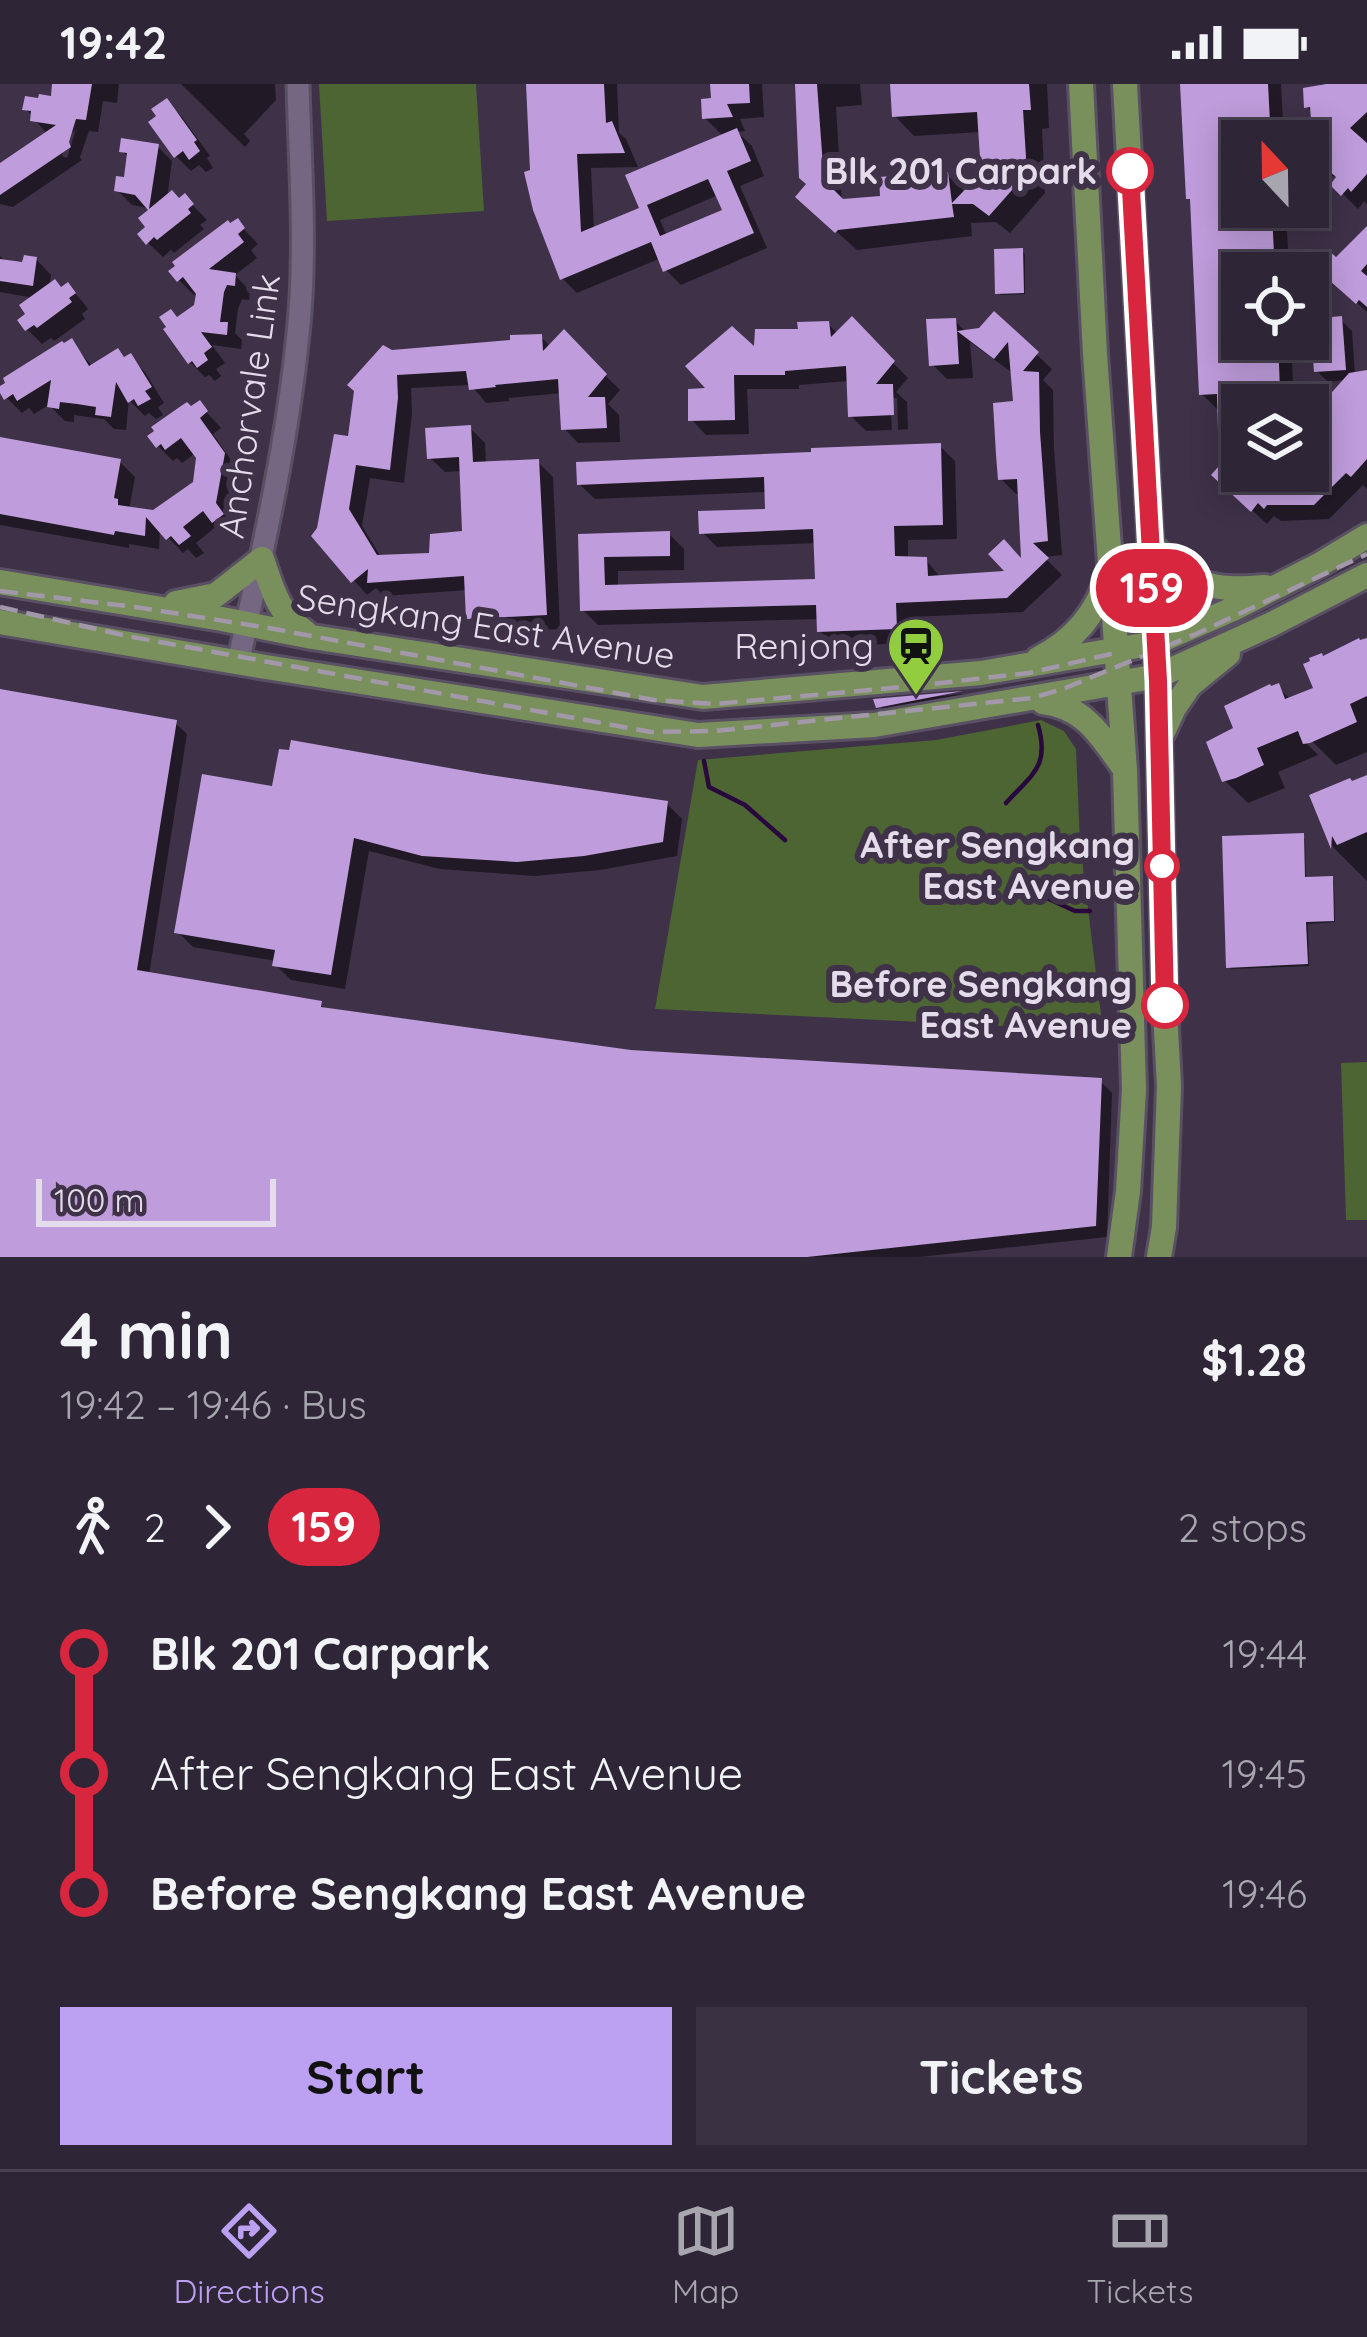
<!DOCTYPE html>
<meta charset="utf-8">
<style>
:root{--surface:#2e2536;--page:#3a3142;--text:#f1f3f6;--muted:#a7a5ad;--line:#494251;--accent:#bca0f2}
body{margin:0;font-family:Quicksand,sans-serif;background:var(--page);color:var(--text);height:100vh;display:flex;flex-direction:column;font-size:45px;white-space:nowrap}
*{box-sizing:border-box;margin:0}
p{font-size:39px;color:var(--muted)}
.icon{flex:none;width:66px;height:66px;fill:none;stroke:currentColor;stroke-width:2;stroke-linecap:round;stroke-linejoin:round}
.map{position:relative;height:1173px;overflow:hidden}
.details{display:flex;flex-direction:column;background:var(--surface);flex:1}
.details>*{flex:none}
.badge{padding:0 24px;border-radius:39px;font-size:42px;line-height:78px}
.needle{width:78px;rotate:338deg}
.tools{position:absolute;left:1221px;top:36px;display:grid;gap:24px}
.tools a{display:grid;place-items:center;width:108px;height:108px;border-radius:0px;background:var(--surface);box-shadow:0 6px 30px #0003,0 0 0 3px var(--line);font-size:60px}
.scale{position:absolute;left:36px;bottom:30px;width:240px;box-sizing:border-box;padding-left:12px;border:6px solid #e4dceb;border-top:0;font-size:33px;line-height:42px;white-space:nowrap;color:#e4dceb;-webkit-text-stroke:9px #3e3148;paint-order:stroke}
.map>.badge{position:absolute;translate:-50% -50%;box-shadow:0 0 0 6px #fff}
.legs{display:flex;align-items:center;gap:18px;height:132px;padding:0 60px;font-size:39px}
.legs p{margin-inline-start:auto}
.overview{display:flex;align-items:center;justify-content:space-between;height:204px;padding:0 60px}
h1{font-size:66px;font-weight:700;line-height:90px}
.action{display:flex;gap:24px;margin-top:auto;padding:24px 60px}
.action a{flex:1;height:138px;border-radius:0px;background:var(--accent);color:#111;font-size:48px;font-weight:700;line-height:138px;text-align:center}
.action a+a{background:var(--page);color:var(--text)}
ul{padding:0 60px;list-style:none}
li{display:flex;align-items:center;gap:42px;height:120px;font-size:45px}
li i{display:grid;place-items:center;width:18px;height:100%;margin:0 15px;background:currentColor}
li i::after{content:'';width:30px;height:30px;margin:-15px;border:9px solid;border-radius:50%;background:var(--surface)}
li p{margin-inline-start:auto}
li:first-child i{background:linear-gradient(#0000 50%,currentColor 0)}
li:last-child i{background:linear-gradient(currentColor 50%,#0000 0)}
.status{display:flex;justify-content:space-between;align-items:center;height:84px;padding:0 60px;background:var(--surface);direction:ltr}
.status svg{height:33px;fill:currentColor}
.menu{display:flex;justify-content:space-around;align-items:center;height:168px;border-top:3px solid var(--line);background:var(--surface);font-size:33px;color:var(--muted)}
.menu a{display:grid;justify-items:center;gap:6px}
.menu .active{color:var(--accent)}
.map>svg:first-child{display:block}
.green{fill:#4d6433}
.shadow{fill:#0007;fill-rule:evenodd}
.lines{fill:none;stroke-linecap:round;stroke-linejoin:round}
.stream{stroke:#29083d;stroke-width:4.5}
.building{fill:#bf9cdb;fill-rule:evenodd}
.minor-casing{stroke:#5a5063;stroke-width:27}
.major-casing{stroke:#5a5063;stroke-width:30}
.minor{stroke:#756781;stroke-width:21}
.major{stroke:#79905c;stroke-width:24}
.rail{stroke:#a298aa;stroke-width:4.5;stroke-dasharray:18 9;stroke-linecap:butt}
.line-1-casing{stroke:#fff;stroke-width:27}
.line-1{stroke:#d7263d;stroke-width:18}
.stop-1-dot{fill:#fff;stroke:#d7263d;stroke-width:6}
.labels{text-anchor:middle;stroke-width:12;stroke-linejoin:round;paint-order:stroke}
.stop-label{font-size:36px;font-weight:bold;fill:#e4dceb;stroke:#3e3148;text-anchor:end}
.street-label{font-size:36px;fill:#e4dceb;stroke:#3e3148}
.poi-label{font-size:36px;fill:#e4dceb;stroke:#3e3148;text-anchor:end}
</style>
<div class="status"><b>19:42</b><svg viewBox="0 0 49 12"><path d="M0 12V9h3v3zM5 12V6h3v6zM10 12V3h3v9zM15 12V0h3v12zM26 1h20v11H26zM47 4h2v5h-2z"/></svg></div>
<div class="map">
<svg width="1367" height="1173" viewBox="0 0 1367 1173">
<rect width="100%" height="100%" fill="#3e3148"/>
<path class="green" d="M 319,0 L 476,0 L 484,127 L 327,137 Z
M 1041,636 L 1064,647 L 1076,665 L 1080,759 L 1103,947 L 655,925 L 698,676 L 936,656 Z
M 1367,978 L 1367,1136 L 1346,1136 L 1341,979 Z"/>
<path class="shadow" d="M 55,0 L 119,0 L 117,19 L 103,17 L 98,48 L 89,47 L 80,73 L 82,76 L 13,123 L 0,120 L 0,82 L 47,50 L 26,25 L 53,15 ZM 76,45 L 67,74 L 62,72 L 67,55 Z
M 181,0 L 275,0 L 276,16 L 244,50 L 250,57 L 245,63 Z
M 529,0 L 617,0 L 619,49 L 626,55 L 638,83 L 591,84 L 594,146 L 643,126 L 629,92 L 724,53 L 705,34 L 714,17 L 713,0 L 762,0 L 764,33 L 740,35 L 745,47 L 737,48 L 752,62 L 764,92 L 740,102 L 767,164 L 681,201 L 666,186 L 661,174 L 577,209 L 562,194 L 533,88 ZM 716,112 L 726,127 L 667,152 L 660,136 Z
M 798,0 L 860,0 L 862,21 L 836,23 L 842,119 L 883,115 L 947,91 L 966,109 L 984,90 L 981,48 L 914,52 L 895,32 L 893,0 L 1047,0 L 1049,44 L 1042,45 L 1045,109 L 1010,149 L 996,138 L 971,139 L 972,152 L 857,166 L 819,132 L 810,100 Z
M 1183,0 L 1281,0 L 1284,57 L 1242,57 L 1242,123 L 1286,123 L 1289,189 L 1242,189 L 1242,255 L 1291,255 L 1294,321 L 1242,321 L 1242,387 L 1276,387 L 1279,390 L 1278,397 L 1309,397 L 1324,375 L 1335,321 L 1346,296 L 1328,298 L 1317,287 L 1341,236 L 1352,247 L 1355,291 L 1367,289 L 1367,405 L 1363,401 L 1329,435 L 1281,437 L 1274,432 L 1267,440 L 1230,406 L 1222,383 L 1220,325 L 1217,325 L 1202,310 L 1193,118 L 1188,114 Z
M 1321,0 L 1367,0 L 1367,120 L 1364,117 L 1358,125 L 1334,101 L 1339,93 L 1326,91 L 1310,76 L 1316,61 L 1314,29 L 1307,23 Z
M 167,18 L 182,33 L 210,72 L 207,74 L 213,84 L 206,88 L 199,81 L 191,87 L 176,72 Z
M 157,62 L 172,77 L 167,114 L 179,117 L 185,113 L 207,136 L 200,141 L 204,145 L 174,169 L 171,166 L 163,173 L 148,159 L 154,125 L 132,121 L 117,106 L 126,97 L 130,74 L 122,67 Z
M 237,138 L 258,160 L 251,166 L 257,174 L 235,191 L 250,207 L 249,216 L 242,215 L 238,225 L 235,249 L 242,256 L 241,265 L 212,261 L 225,279 L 216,285 L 221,292 L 215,297 L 209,291 L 205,293 L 190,278 L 167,246 L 197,222 L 199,207 L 194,211 L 179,196 Z
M 1367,148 L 1367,228 L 1340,204 L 1336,177 Z
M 1022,167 L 1025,170 L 1025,210 L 1001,211 L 998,209 Z
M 0,172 L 7,179 L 25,182 L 36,175 L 51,191 L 49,203 L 62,206 L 68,202 L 82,217 L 88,225 L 82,230 L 85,235 L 54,257 L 51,254 L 42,260 L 27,245 L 34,214 L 0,208 Z
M 994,231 L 1052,285 L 1043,296 L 1053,306 L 1054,365 L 1062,471 L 1044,473 L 1062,491 L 1023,528 L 910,533 L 911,559 L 835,562 L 820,547 L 819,535 L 598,541 L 583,526 L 582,452 L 669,450 L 684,465 L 684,486 L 618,487 L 618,504 L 818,498 L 817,459 L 717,463 L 702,448 L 768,428 L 767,408 L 595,415 L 579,400 L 940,362 L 955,377 L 957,455 L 908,456 L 908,475 L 926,476 L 941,494 L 1010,489 L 1024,479 L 1021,410 L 1016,410 L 1001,395 L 1016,319 L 1014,290 L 970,258 L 973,294 L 947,295 L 932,280 L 955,237 L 967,249 L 981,247 Z
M 852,237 L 908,294 L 896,308 L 907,318 L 908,345 L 898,346 L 897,314 L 890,314 L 892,346 L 866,347 L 851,332 L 849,297 L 799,301 L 799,305 L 747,305 L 749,350 L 706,351 L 691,335 L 711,307 L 757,268 L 801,248 L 828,240 L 838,250 Z
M 564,250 L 620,306 L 608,320 L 619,331 L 620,358 L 578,359 L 564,344 L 562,309 L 509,314 L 509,317 L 486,319 L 471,301 L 411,304 L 412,330 L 404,399 L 370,394 L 362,442 L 381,473 L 432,472 L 465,450 L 462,387 L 445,388 L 430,374 L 470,344 L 485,359 L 486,381 L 538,378 L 553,393 L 560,545 L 484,549 L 469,534 L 468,506 L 384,512 L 376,504 L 367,511 L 315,452 L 350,356 L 391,269 L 541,253 L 551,263 Z
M 71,258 L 93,283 L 130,273 L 145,288 L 164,319 L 158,323 L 163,331 L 156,335 L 149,329 L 145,332 L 129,316 L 126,346 L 114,345 L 104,335 L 95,334 L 74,331 L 74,338 L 65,337 L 49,321 L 34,330 L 29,324 L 22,329 L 7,314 Z
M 199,320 L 221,344 L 213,350 L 238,386 L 230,437 L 236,446 L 229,452 L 218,441 L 196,459 L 204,469 L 196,474 L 188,465 L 183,469 L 160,445 L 159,465 L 129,460 L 129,464 L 0,441 L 0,356 L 120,378 L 135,393 L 129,426 L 154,429 L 196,400 L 199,373 L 194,370 L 182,379 L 177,374 L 173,377 L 158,362 Z
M 1367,555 L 1367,668 L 1336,681 L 1302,647 L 1298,651 L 1318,671 L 1278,688 L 1285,704 L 1248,719 L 1224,696 L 1237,646 L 1278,603 L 1291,616 L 1317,606 L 1324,575 Z
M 0,609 L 175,639 L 187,650 L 149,891 L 320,920 L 327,927 L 630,969 L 1100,997 L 1112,1009 L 1107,1153 L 919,1173 L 0,1173 Z
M 962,610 L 970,618 L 890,633 L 877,618 Z
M 1367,694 L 1367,797 L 1333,763 L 1313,712 Z
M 275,705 L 667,720 L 682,735 L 677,772 L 600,786 L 534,792 L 440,785 L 369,767 L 345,905 L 291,896 L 276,881 L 276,877 L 193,863 L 178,848 Z
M 1302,752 L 1305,755 L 1306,796 L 1331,795 L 1334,797 L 1335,838 L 1308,840 L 1309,882 L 1232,885 L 1229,882 Z"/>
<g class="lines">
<path class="stream" d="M 704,677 L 709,703 L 745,721 L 785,756
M 1006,719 C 1032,690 1050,683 1038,641
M 1038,810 L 1075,827 L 1090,827"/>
</g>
<path class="building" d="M 52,0 L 92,0 L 86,36 L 76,35 L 69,58 L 71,63 L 0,111 L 0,79 L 56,41 L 30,37 L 31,27 L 22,26 L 25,12 L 38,14 L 39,10 L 51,12 Z
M 526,0 L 604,0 L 606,39 L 612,37 L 625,69 L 577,70 L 581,148 L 639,124 L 625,91 L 737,44 L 751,77 L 727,87 L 754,149 L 663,188 L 651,158 L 560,196 L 533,126 L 524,88 L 530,86 ZM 708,95 L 722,126 L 660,152 L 647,121 Z
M 710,0 L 749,0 L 750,19 L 727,20 L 733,33 L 702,35 L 701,15 L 711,14 Z
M 795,0 L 817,0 L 824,96 L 843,115 L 880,112 L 879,93 L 948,88 L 952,119 L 981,89 L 977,28 L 892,33 L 890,0 L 1029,0 L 1031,26 L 1023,26 L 1027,89 L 989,132 L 973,120 L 952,120 L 954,133 L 838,146 L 835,149 L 795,113 L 806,100 L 799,94 Z
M 1180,0 L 1268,0 L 1271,57 L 1242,57 L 1242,123 L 1268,123 L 1268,130 L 1272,130 L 1275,189 L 1242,189 L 1242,255 L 1278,255 L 1280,307 L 1240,310 L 1242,387 L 1264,387 L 1259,394 L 1308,394 L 1321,375 L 1308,363 L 1308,349 L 1331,321 L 1325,316 L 1349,289 L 1367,286 L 1367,375 L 1351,393 L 1346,389 L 1314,421 L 1267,421 L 1264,425 L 1258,419 L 1251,428 L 1211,391 L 1219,382 L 1217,310 L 1199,311 L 1190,115 L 1186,115 Z
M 1326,0 L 1367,0 L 1367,28 L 1350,44 L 1367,59 L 1367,90 L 1351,108 L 1348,104 L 1341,112 L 1330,101 L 1336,93 L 1320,79 L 1308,77 L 1308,58 L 1313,58 L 1310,23 L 1304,24 L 1303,4 Z
M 167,14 L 197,56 L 194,58 L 200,67 L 189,76 L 183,67 L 174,74 L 148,38 L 156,32 L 151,25 Z
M 121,54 L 159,60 L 149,125 L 172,106 L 179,114 L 185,109 L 194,120 L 188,125 L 191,129 L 157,156 L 154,153 L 146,161 L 137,150 L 145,143 L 138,134 L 148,126 L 135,111 L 114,107 L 116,92 L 124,93 L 127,69 L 119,68 Z
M 238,134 L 245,144 L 238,150 L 244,158 L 209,185 L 236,189 L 235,202 L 227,201 L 224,208 L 220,238 L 228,238 L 227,251 L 201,248 L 212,263 L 204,269 L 208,276 L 197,284 L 192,277 L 188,280 L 163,245 L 166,243 L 159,233 L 171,225 L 177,233 L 194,221 L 196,210 L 183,193 L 177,198 L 168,187 L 175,182 L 172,178 L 228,136 L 230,139 Z
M 1367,142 L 1367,180 L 1361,187 L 1367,192 L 1367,223 L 1359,216 L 1356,220 L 1321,189 L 1324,185 L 1317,178 L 1329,167 L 1336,173 Z
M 1023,164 L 1024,209 L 995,210 L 994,165 Z
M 24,171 L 37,173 L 33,202 L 0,197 L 0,175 L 22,178 Z
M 55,195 L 61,203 L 68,198 L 76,209 L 69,214 L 72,218 L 37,244 L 34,241 L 25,247 L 17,236 L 25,230 L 19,221 Z
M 994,227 L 1039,268 L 1023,287 L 1039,288 L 1040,348 L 1048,457 L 1033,459 L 1049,474 L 1007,514 L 896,519 L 897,545 L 817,548 L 816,521 L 580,527 L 578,450 L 670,447 L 670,472 L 604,473 L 605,501 L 815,495 L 813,445 L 699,450 L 698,427 L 765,425 L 764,393 L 577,401 L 576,378 L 811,368 L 811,364 L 941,359 L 943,441 L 894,442 L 895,472 L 927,473 L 928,492 L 1004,487 L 988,470 L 1004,455 L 1021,474 L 1017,395 L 998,396 L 996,371 L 993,319 L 1013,317 L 1008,258 L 994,275 L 957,247 L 959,280 L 929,282 L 926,235 L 956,234 L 957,247 L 979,244 Z
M 852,232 L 895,277 L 876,300 L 893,300 L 894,331 L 848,333 L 846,282 L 785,287 L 785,291 L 734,291 L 735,336 L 688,337 L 688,305 L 705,304 L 685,282 L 732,242 L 754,262 L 755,245 L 798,245 L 797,238 L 829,237 L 831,253 Z
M 1342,232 L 1346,286 L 1314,288 L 1310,235 Z
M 564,245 L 607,290 L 588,313 L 605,313 L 607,344 L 561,346 L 558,295 L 495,301 L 496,303 L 469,306 L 466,287 L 397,291 L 398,314 L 390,386 L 356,381 L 349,425 L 377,471 L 429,469 L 430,450 L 462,447 L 459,373 L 427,375 L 425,344 L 471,341 L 473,378 L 539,375 L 547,531 L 466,535 L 464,492 L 367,499 L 368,485 L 351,499 L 311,452 L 317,444 L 334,350 L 348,352 L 354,307 L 347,301 L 383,261 L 392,266 L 510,256 L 510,251 L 542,250 L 543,267 Z
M 72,254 L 89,282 L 118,264 L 124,273 L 131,269 L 152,303 L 145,307 L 151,315 L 138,322 L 134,315 L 128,319 L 116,298 L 111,333 L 95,331 L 96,323 L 77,320 L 60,318 L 59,325 L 47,323 L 51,296 L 17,317 L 13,310 L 4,316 L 0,309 L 0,302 L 5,299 L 3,294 L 62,257 L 64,259 Z
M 200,316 L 208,327 L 200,334 L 225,369 L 216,419 L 224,430 L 212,439 L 203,427 L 183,443 L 191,452 L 179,461 L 171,452 L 166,456 L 146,433 L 145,452 L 115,447 L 114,451 L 0,430 L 0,353 L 121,375 L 114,414 L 118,415 L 118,421 L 153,426 L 193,398 L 196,374 L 181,354 L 165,366 L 161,360 L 156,364 L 147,352 L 154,347 L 151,343 L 181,322 L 187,318 L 191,322 Z
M 1359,554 L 1360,556 L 1367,554 L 1367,612 L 1350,620 L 1357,638 L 1310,659 L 1303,660 L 1298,647 L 1257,664 L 1264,681 L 1236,694 L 1222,698 L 1206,658 L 1233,644 L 1224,622 L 1270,600 L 1271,602 L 1279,599 L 1285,615 L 1313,604 L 1303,580 L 1310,577 L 1309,574 L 1322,569 L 1323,572 Z
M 0,605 L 177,636 L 137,886 L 322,917 L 321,923 L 631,966 L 1102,994 L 1096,1142 L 807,1173 L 0,1173 Z
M 963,607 L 876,624 L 873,615 Z
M 291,656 L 483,690 L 668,717 L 663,758 L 584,772 L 517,778 L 422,772 L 354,754 L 331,891 L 272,882 L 275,866 L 174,849 L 202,690 L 272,702 L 279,665 L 289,666 Z
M 1367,691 L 1367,748 L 1337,761 L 1332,752 L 1331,765 L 1309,711 L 1350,694 L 1352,697 Z
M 1304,749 L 1305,793 L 1333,792 L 1334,837 L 1306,838 L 1308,880 L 1226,884 L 1222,752 Z"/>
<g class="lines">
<g class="minor-casing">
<path id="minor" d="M 238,579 C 262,470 287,361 298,250 C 307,167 300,83 298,0"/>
</g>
<g class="major-casing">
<path id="major" d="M 1081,0 L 1095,270 L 1125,686 L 1134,1006 L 1128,1107 L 1119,1173
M 1125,0 L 1158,597 L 1165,926 L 1169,1002 L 1164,1143 L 1159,1173
M 1150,460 C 1191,500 1207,508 1265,503
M 0,498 L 222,535 L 312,553 L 703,613 L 981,589 L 1155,559 L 1233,525 L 1319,481 L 1367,452
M 176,519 L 216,511 L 262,475 C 272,504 278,530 305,548
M 0,538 L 266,583 L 698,651 L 874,641 L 1158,592 L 1270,541 L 1367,491
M 1038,575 C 1075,556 1097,529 1109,490
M 1043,618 C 1085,623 1100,651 1124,684
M 1163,648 L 1174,624 L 1190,601 L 1228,570"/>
</g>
<use href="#minor" class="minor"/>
<use href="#major" class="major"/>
<path class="rail" d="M 0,507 L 135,523 L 269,544 L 654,616 L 714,620 L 914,602 L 1029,589 L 1115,569
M 0,523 L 127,552 L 651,648 L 715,647 L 1032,614 L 1063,605 L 1196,550 L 1367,470"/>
</g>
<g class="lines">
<g class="line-1-casing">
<path id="line-1" d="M 1130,87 L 1158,597 L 1165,921"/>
</g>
<use href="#line-1" class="line-1"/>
</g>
<defs>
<g id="station-pin" transform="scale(3)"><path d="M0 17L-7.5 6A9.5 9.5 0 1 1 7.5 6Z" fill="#91cd3f" stroke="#3e3148"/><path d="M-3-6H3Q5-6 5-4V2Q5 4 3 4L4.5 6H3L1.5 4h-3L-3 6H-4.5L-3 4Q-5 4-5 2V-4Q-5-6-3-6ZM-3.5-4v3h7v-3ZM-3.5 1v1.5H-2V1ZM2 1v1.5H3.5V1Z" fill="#111"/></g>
</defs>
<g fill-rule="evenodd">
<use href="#station-pin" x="916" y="562"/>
</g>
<g class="stop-1-dot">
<circle cx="1130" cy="87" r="21"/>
<circle cx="1162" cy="782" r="15"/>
<circle cx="1165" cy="921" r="21"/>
</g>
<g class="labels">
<g class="stop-label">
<text x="1097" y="100">Blk 201 Carpark</text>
<text x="1135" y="774">After Sengkang<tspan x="1135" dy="41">East Avenue</tspan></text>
<text x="1132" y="913">Before Sengkang<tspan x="1132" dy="41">East Avenue</tspan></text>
</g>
<g class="street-label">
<text transform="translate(249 322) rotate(-82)" y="13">Anchorvale Link</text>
<text transform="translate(486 542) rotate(9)" y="13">Sengkang East Avenue</text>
</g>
<g class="poi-label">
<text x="874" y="575">Renjong</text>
</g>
</g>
</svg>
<div class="tools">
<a><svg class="needle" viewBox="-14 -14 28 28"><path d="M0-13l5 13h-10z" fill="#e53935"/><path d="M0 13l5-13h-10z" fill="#a7a5ad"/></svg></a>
<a><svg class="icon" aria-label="locate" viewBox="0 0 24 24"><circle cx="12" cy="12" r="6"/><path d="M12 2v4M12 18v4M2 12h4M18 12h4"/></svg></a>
<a><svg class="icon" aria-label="layers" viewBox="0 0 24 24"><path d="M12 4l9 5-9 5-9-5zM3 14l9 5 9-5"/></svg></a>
</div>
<div class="scale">100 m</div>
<b class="badge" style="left:1152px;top:504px;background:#d7263d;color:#fff">159</b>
</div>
<section class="details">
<div class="overview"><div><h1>4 min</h1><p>19:42 – 19:46 · Bus</p></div><b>$1.28</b></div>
<div class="legs"><svg class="icon" aria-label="walk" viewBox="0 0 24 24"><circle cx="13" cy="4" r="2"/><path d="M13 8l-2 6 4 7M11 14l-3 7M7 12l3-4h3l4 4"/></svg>2<svg class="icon" aria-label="forward" viewBox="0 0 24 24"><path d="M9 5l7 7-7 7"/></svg><b class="badge" style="background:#d7263d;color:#fff">159</b><p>2 stops</p></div>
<ul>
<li><i style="color:#d7263d"></i><b>Blk 201 Carpark</b><p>19:44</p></li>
<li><i style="color:#d7263d"></i><span>After Sengkang East Avenue</span><p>19:45</p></li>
<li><i style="color:#d7263d"></i><b>Before Sengkang East Avenue</b><p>19:46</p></li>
</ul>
<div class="action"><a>Start</a><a>Tickets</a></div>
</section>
<nav class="menu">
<a class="active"><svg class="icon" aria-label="directions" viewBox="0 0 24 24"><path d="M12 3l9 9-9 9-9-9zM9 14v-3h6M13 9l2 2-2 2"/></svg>Directions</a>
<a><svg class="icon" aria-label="map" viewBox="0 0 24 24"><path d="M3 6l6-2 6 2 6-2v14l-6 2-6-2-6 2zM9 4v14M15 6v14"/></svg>Map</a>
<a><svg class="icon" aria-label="tickets" viewBox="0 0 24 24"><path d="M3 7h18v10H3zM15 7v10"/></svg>Tickets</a>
</nav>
